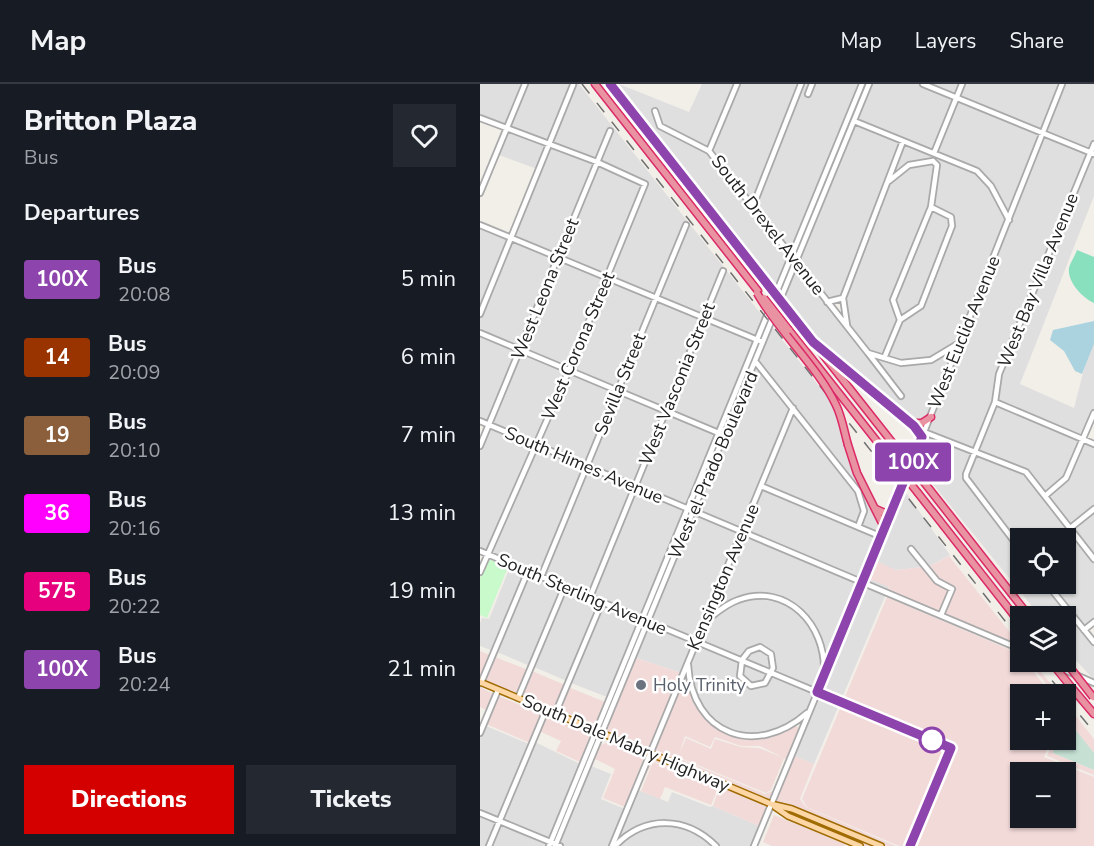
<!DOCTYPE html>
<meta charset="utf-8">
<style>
:root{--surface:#171b24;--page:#242831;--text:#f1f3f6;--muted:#9ea1a6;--line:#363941;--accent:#d40000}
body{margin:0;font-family:"Nunito Sans",sans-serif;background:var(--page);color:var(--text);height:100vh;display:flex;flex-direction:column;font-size:22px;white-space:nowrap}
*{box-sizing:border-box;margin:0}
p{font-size:20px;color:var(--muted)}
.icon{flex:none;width:33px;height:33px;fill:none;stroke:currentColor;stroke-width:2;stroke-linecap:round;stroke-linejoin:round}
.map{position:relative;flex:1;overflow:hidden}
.details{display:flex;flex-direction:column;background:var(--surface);width:480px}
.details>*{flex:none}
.badge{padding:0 12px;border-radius:4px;font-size:21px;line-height:39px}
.controls{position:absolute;left:530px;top:444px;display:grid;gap:12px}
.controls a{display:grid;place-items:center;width:66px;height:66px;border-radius:0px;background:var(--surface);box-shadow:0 2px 4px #0004;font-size:30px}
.map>.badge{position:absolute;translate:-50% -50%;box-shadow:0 0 0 3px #fff}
h2{padding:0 24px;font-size:22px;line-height:54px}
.round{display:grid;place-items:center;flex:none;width:63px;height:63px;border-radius:0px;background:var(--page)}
.summary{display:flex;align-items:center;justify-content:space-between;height:102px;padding:0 24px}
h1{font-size:28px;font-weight:800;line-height:45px}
.action{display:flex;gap:12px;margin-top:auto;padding:12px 24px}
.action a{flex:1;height:69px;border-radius:0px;background:var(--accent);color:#fff;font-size:24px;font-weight:800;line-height:69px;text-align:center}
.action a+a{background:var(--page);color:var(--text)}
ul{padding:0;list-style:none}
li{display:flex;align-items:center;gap:18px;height:78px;padding:0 24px}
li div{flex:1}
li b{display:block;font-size:22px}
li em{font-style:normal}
li .badge{min-width:66px;font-weight:700;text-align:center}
header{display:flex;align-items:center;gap:36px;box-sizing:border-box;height:84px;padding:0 30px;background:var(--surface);border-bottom:2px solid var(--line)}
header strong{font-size:28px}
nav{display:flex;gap:33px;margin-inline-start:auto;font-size:21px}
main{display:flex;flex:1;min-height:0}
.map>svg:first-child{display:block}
.residential{fill:#e0dfdf}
.commercial{fill:#f2dad9;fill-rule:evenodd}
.wetland{fill:#c6e0d4}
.park{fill:#c8facc}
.pitch{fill:#88e0be}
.water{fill:#aad3df}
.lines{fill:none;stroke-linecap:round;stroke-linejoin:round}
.minor-casing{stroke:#a9a9a9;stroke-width:8}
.major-casing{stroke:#a06b00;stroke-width:8}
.highway-casing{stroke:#dc2a67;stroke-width:9}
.minor{stroke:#fff;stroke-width:4.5}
.major{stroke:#fcd6a4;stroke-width:5}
.highway{stroke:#e892a2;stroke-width:6}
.rail{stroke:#707070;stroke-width:1.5;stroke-dasharray:12 12;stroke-linecap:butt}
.highway-bridge-casing{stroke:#dc2a67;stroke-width:9;stroke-linecap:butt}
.highway-bridge{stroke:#e892a2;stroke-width:6}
.line-casing{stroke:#fff;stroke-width:14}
.line{stroke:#8e44ad;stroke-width:9}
.worship-dot{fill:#6b7280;stroke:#fff;stroke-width:2}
.stop-dot{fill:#fff;stroke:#8e44ad;stroke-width:3}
.labels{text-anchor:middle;stroke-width:5;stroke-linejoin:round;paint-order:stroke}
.street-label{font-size:18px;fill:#222;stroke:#fff}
.worship-label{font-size:18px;fill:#5b616d;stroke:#fff;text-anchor:start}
</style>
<header>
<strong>Map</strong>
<nav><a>Map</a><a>Layers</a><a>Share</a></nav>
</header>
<main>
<section class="details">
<div class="summary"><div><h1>Britton Plaza</h1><p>Bus</p></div><a class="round"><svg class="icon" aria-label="heart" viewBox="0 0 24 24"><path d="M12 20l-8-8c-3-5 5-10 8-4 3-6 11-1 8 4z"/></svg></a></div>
<h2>Departures</h2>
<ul>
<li><span class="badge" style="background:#8e44ad;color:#fff">100X</span><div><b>Bus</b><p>20:08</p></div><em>5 min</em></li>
<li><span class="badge" style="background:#930;color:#fff">14</span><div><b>Bus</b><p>20:09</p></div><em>6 min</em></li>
<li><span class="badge" style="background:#8b5e3c;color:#fff">19</span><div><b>Bus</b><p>20:10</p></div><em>7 min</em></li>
<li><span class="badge" style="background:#f0f;color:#fff">36</span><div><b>Bus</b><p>20:16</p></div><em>13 min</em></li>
<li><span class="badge" style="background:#e6007e;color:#fff">575</span><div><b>Bus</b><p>20:22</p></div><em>19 min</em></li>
<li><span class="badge" style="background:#8e44ad;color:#fff">100X</span><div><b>Bus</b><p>20:24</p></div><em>21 min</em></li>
</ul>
<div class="action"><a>Directions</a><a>Tickets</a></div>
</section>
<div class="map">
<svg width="614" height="762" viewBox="0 0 614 762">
<rect width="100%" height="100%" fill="#f2efe9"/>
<path class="residential" d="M 0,0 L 42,0 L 25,42 L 0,32 Z
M 47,0 L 91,0 L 68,58 L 29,44 Z
M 96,0 L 99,0 L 284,234 L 276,253 L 227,232 L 245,186 L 241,185 L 223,231 L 179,212 L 208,140 L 204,139 L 175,210 L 131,192 L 168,99 L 120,77 L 132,46 L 128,45 L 116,76 L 72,60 Z
M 139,0 L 209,28 L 222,0 L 254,0 L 228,63 L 185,43 L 183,47 L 217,61 L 228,68 L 309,174 L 297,202 Z
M 259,0 L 319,0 L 272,118 L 232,67 Z
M 324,0 L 330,0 L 326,10 L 329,12 L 335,0 L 380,0 L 311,169 L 275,122 Z
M 392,0 L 438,0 L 474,15 L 452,67 L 377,36 Z
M 448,0 L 480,0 L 475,11 Z
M 485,0 L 579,0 L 561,47 L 479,13 Z
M 584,0 L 614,0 L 614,54 L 609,66 L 566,48 Z
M 478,17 L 560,51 L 529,131 L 513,101 L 498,85 L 457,68 Z
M 376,40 L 420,58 L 361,212 L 348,216 L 319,179 Z
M 29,48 L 66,62 L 57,85 L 19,71 Z
M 565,52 L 608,69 L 517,289 L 513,317 L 493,365 L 447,347 Z
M 424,60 L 454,71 L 452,74 L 429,79 L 413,89 Z
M 70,63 L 114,79 L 77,169 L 34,153 Z
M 612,71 L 614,72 L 614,112 L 540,300 L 594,324 L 604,285 L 614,260 L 614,323 L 602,353 L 517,317 L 521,290 Z
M 458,73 L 495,88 L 510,103 L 527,136 L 479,257 L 450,274 L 422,277 L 408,271 L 422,238 L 439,228 L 443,223 L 474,142 L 472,131 L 453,122 L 459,95 Z
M 452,79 L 455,82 L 448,122 L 411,215 L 417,237 L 403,270 L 390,268 L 369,243 L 365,213 L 408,102 L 416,92 L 431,83 Z
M 118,81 L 163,101 L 126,190 L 81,171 Z
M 452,126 L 469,134 L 470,141 L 439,221 L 421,233 L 415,216 Z
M 0,143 L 28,155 L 0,224 Z
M 32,156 L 75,173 L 38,263 L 0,247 L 0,236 Z
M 80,175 L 125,194 L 88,284 L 43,264 Z
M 317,183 L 422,316 L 425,313 L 393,272 L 422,281 L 451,278 L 476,263 L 449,331 L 435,338 L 354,273 L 305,212 Z
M 129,196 L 173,214 L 136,304 L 92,285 Z
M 177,216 L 221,234 L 184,324 L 141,306 Z
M 225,236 L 275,257 L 239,347 L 189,326 Z
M 292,243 L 350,316 L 403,445 L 401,450 L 381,442 L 386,427 L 379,406 L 278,277 Z
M 0,251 L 37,266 L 7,338 L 0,335 Z
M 41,268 L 86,287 L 55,358 L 11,340 Z
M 276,282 L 311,324 L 261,444 L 217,425 Z
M 91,289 L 135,308 L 105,379 L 59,360 Z
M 139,310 L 183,328 L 154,399 L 110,381 Z
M 516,321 L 600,356 L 584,393 L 565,409 L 547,386 L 498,367 Z
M 314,328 L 376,408 L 381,427 L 376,440 L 284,401 Z
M 187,330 L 237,351 L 207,422 L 158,401 Z
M 10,344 L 53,362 L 6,467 L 0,465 L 0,368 Z
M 446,351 L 492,369 L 484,394 L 540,469 L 540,500 L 564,500 L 614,561 L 614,596 L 585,564 L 585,532 L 560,532 L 435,378 Z
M 604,358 L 614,362 L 614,423 L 591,442 L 568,413 L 588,395 Z
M 57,364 L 104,383 L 60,490 L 10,469 Z
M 496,370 L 545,390 L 587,444 L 574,454 L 540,454 L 540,462 L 488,394 Z
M 108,385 L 152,403 L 110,506 L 105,509 L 64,492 Z
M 156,405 L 206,425 L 161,532 L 117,514 L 114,507 Z
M 282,405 L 399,454 L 382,496 L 265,446 Z
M 424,406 L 470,471 L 448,483 L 432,462 L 429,465 L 443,483 L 416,486 L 407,507 L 386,498 Z
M 614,428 L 614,472 L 593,445 Z
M 215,429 L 259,448 L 215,555 L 171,536 Z
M 590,448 L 614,478 L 614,535 L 604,543 L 569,500 L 585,500 L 585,454 L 582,454 Z
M 264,450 L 380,500 L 347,580 L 346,565 L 333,536 L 321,525 L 307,517 L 273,510 L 256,514 L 230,531 Z
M 9,473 L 45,488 L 13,567 L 0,562 L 0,539 L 2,534 L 9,535 L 30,483 Z
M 50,490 L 82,503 L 50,582 L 17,568 Z
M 384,501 L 406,510 L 334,680 L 314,672 Z
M 86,505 L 114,517 L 118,524 L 87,597 L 54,583 Z
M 274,514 L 305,520 L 329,538 L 342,566 L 342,592 L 336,606 L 294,588 L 295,573 L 289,564 L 273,562 L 260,574 L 219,556 L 227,539 L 243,526 L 258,518 Z
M 126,523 L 160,535 L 127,613 L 91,599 L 122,524 Z
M 170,539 L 214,558 L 201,589 L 156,574 Z
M 218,560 L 259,578 L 258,592 L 267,603 L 283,603 L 293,592 L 335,609 L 328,625 L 296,648 L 269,650 L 246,643 L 226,627 L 218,615 L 210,579 Z
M 280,566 L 289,571 L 290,586 L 265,576 L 270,568 Z
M 263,579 L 288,590 L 284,597 L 271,600 L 262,592 Z
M 6,642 L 49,660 L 19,734 L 0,727 L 0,655 Z
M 55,658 L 100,680 L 69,755 L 23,736 Z
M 111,682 L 131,690 L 121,715 L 145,725 L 129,762 L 86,762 L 78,759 Z
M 158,706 L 188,718 L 192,708 L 230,723 L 233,722 L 279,742 L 271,762 L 239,762 L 228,750 L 211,741 L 194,736 L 176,736 L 159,741 L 136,758 Z
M 0,731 L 17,738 L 7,762 L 0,762 Z
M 21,740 L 68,759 L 66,762 L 12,762 Z
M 194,740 L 210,745 L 234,762 L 138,762 L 161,745 L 177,741 Z"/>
<path class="commercial" d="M 469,472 L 540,561 L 540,563 L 464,530 L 474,506 L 458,495 L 448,483 Z
M 396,477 L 416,486 L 443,483 L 469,506 L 460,528 L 407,507 L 409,503 L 389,495 Z
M 407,513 L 535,568 L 540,572 L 540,578 L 546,578 L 571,610 L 540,610 L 540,656 L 571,656 L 564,673 L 614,693 L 614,762 L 419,762 L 327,723 L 322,715 ZM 540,688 L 585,688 L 585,734 L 540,734 Z
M 0,567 L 48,586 L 37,610 L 0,594 Z
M 156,574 L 201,589 L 168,667 L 125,649 Z
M 549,578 L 553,578 L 579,610 L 574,610 Z
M 52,587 L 85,601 L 75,625 L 42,612 Z
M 205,592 L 214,617 L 223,631 L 233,640 L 254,652 L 290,654 L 315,642 L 320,644 L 290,718 L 173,669 ZM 205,652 L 230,663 L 235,653 L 261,662 L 280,662 L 306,675 L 293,707 L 285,710 L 198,674 Z
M 0,603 L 13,610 L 7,626 L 0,623 Z
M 88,603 L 125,618 L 116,641 L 79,626 Z
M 19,612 L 61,630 L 50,659 L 6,640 Z
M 585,618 L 614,655 L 614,669 L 585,635 Z
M 69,633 L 106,649 L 109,653 L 100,678 L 76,667 L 81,657 L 59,647 L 65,634 Z
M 206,654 L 231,665 L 235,655 L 261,663 L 279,664 L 304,674 L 291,706 L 286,709 L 198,673 Z
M 574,656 L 573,669 L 614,686 L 614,691 L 567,672 Z
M 128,658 L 164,673 L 145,723 L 123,714 L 135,685 L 115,675 L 121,661 Z
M 314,672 L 334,680 L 320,715 L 326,723 L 416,762 L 407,762 L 313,723 L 294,719 Z
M 171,673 L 288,721 L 279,742 L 233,722 L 239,704 L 173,677 L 158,706 Z
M 173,678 L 238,705 L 231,721 L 185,703 L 180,715 L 161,707 Z
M 301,724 L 312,727 L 396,762 L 385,762 Z
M 294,731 L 365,760 L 364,762 L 292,762 L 283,758 Z"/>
<path class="wetland" d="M 586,634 L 614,669 L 614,686 L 573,669 L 574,656 L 585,656 Z"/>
<path class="park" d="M 8,475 L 28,483 L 7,534 L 0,531 L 0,494 Z"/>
<path class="pitch" d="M 597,166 L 614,173 L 614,219 C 603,214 587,198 589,184 C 590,179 595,172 597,166 Z"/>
<path class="water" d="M 614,237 L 614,260 L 602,290 L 595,287 L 584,267 L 570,256 L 573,246 Z"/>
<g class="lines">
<g class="minor-casing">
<path id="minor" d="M 443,0 L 614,70
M 328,10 L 332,0
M 175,27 L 180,42 L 229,67 L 388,269 L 421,279 L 451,276 L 481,258
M 0,34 L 117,78 L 165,100 L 89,286 L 0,488
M 374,37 L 497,87 L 511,102 L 529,136
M 229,67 L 257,0
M 454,69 L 482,0
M 409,97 L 429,81 L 453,77
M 0,109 L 45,0
M 273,122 L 321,0
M 0,141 L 280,257
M 347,218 L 363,214
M 0,230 L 93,1
M 420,236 L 413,216 L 451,123 L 457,81 L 453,77
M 420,236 L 441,222 L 472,142 L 471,133 L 451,123
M 367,241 L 363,214 L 423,57
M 0,249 L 241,350
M 388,269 L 421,312
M 405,272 L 420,236
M 275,277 L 378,407 L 384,427 L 378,443
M 515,318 L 614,360
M 0,337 L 540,565
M 444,348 L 546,388 L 614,475
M 0,362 L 130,47
M 281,402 L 402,453
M 565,412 L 586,394 L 614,329
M 578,454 L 614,425
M 431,465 L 457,497 L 472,505 L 461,531
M 540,465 L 486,394 L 486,390 L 515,318 L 519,290 L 614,60
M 0,467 L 337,608
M 61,493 L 206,141
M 567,500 L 614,558
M 110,513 L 243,187
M 227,536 C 236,529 246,520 258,516 C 307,498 346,541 344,588
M 604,546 L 614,538
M 280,563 L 291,570 L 293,584 L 285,599 L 271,602 L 260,592 L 262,576 L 269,567 Z
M 567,578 L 614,599
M 208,581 C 212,651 276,674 327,629
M 1,599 L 48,487
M 38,614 L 85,502
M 75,630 L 122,518
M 0,649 L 18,606
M 0,729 L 80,762
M 9,762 L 66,626
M 69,762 L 382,0
M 75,762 L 389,0
M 132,762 L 313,324
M 135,762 C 165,731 206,732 236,762
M 274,762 L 421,406 L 582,0"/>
</g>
<g class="major-casing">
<path id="major" d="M 0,598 L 291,720 L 312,725 L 401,762
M 295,723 L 308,732 L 380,762"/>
</g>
<g class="highway-casing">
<path id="highway" d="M 115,0 L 278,207
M 130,0 L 283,195
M 314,234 L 419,367
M 309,246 L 414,379
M 344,267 L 432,340 L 442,353
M 431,339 L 442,339 L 451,333
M 368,361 L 377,389 L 405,445
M 443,397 L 549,532
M 438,409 L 540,539
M 396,425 L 405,429 L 413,427
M 592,604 L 614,630"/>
</g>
<use href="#minor" class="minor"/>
<use href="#major" class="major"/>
<use href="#highway" class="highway"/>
<path class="rail" d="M 102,0 L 540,556
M 557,578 L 583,610
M 585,613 L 614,648"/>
<g class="highway-bridge-casing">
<path id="highway-bridge" d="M 283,195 L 314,234
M 277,209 C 299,248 338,283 356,321 C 362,333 364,347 368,361
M 284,214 L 309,246
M 419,367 L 443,397
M 414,379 L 438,409
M 585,577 L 613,613
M 571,578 L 592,604"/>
</g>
<use href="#highway-bridge" class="highway-bridge"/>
</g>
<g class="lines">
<g class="line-casing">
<path id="line" d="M 130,0 L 333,258 L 434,342 L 442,353 L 337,608 L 471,664 L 430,762"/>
</g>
<use href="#line" class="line"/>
</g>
<circle class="worship-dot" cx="161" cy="601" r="6"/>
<circle class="stop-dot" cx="452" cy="656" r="12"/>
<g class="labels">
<g class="street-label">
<text transform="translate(288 141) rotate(52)" y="6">South Drexel Avenue</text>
<text transform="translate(558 196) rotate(-68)" y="6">West Bay Villa Avenue</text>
<text transform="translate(65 205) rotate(-68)" y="6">West Leona Street</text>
<text transform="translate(484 248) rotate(-68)" y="6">West Euclid Avenue</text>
<text transform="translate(98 262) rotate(-67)" y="6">West Corona Street</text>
<text transform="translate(140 300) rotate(-68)" y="6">Sevilla Street</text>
<text transform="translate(197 300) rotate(-68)" y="6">West Vasconia Street</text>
<text transform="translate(104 381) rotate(23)" y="6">South Himes Avenue</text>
<text transform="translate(233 381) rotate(-67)" y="6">West el Prado Boulevard</text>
<text transform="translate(243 493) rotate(-67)" y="6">Kensington Avenue</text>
<text transform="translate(102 510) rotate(23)" y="6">South Sterling Avenue</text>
<text transform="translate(146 659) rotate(23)" y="6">South Dale Mabry Highway</text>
</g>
<g class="worship-label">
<text x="173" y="607">Holy Trinity</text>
</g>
</g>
</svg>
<div class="controls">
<a><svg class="icon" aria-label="locate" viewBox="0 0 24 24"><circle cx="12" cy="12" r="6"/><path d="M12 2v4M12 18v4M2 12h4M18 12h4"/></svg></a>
<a><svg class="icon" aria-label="layers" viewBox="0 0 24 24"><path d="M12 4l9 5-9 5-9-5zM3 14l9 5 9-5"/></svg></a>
<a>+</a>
<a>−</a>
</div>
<b class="badge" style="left:433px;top:378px;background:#8e44ad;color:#fff">100X</b>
</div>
</main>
